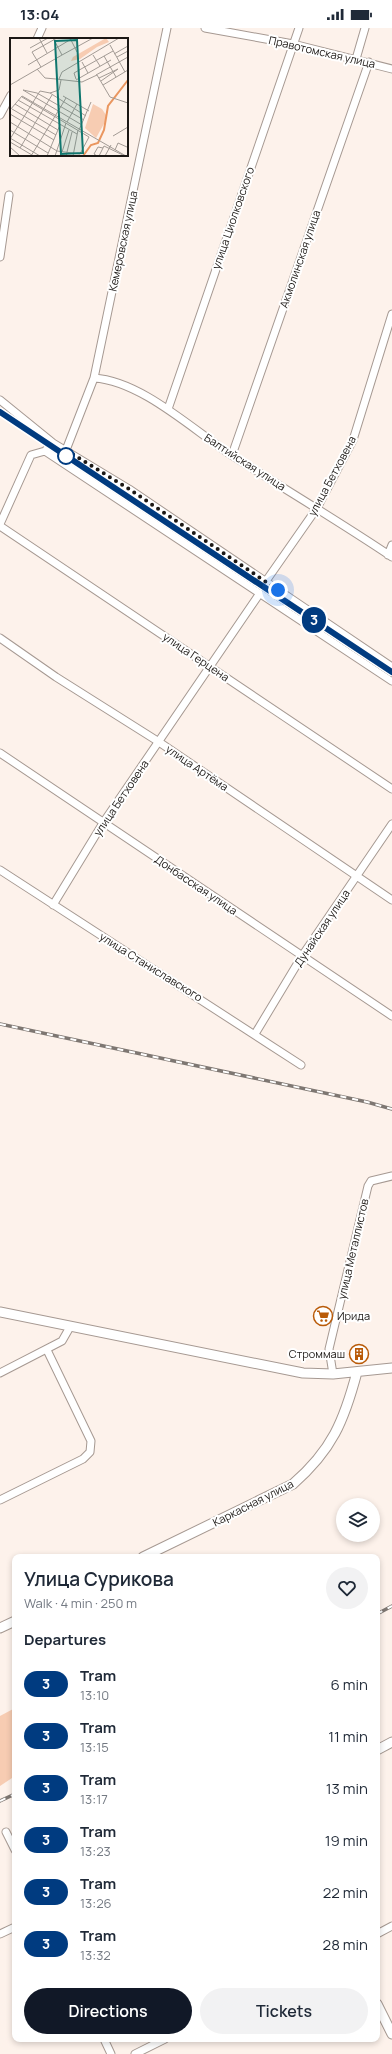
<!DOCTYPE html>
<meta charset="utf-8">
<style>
:root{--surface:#fff;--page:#f2f2f3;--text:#1f2937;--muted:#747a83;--accent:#111827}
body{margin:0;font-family:Manrope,sans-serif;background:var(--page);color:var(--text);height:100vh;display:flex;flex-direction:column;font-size:15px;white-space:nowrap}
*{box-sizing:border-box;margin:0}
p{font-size:13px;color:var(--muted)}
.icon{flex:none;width:22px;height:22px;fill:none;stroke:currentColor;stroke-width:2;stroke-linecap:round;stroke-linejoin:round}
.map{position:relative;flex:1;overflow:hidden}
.drawer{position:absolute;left:12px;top:1526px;width:368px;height:488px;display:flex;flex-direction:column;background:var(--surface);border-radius:8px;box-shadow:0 2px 6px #0003}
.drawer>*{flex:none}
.badge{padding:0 8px;border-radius:13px;font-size:14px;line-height:26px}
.tools{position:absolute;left:336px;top:1470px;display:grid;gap:8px}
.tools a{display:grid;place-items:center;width:44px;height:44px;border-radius:50%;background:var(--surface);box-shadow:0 2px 6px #0003;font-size:20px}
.you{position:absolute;width:20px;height:20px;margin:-10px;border:3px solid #fff;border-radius:50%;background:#1a73e8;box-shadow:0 0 0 6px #1a73e833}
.map>.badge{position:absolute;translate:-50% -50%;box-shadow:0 0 0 2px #fff}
h2{padding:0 12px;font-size:15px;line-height:36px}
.round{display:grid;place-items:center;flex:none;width:42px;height:42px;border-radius:21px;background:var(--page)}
.head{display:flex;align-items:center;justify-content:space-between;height:68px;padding:0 12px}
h1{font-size:19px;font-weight:600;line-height:30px}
.action{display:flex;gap:8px;margin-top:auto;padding:8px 12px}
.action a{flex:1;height:46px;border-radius:24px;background:var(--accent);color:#fff;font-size:16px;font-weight:600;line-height:46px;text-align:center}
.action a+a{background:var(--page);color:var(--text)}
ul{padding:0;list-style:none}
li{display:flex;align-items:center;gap:12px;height:52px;padding:0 12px}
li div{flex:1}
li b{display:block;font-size:15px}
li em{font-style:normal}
li .badge{min-width:44px;font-weight:700;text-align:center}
.status{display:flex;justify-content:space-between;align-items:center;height:28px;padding:0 20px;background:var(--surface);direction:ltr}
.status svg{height:11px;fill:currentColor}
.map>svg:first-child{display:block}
.green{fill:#f7ccb2}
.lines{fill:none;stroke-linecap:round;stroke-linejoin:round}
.minor-casing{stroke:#a69992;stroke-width:9}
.major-casing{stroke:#a69992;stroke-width:11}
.minor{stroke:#fff;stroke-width:7}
.major{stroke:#fff;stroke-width:9}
.tram{stroke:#7e7772;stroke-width:1}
.rail-casing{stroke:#7e7772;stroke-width:3.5}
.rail{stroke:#fff;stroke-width:2;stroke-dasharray:6;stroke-linecap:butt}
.line-casing{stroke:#fff;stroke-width:9}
.line{stroke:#003b80;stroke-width:6}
.walk{stroke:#1c1815;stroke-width:4;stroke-dasharray:0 7.2}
.stop-dot{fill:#fff;stroke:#003b80;stroke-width:2}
.labels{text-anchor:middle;stroke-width:4;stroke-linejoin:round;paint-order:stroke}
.street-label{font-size:11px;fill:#1c1815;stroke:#fff}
.poi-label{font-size:11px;fill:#1c1815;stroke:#fff;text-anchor:start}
.inset-river{fill:none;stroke:#ea965f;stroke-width:2}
.inset-road{fill:none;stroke:#a39b95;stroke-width:1}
.view{fill:#0f766e;fill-opacity:0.15;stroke:#0f766e;stroke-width:2}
.inset-edge{fill:none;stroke:#1c1815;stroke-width:2}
</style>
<div class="status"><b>13:04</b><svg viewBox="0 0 49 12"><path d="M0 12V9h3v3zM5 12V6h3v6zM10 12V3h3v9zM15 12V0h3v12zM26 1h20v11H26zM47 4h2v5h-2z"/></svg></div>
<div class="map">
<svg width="392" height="2026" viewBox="0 0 392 2026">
<rect width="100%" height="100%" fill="#fdf2eb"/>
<path class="green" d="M 15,1680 L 15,1748 L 0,1758 L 0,1688 Z"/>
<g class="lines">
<g class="minor-casing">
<path id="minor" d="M 205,0 L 293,16 L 392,41
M 37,11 L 42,0
M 356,31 L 365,0
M 0,87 L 11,67
M 0,229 L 9,167
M 94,350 C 142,353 194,403 233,428 C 286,462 340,494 392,529
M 0,372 L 53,415 L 129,461 L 392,639
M 168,381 L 299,0
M 66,422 L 94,350 L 167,0
M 45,423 L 392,653
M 232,427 L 369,34
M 0,496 L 31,427 L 45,423 L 53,415
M 0,498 L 392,761
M 388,527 L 392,517
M 266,553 L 317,480 L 353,412 L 392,286
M 0,610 L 56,649 L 159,714 L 392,872
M 0,725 L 392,988
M 0,842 L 301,1037
M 53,877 L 103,795 L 260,565
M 255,1006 L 302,928 L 392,796
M 0,1345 L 62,1313 L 70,1299
M 333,1346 L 329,1321 L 368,1158 L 371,1153 L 392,1148
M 0,1472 L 83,1431 L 90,1424 L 91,1413 L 47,1322
M 6,1804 L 15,1822
M 0,1906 L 15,1899
M 377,1906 L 392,1898
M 104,2011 L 111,2026
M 135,2026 L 165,2011"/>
</g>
<g class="major-casing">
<path id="major" d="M 0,1284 L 303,1345 L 333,1346 L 392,1340
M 143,1529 L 293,1456 C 332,1422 344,1393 357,1344
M 0,1600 L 15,1593
M 377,1722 L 392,1714
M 377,1976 L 392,2006"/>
</g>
<use href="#minor" class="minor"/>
<use href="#major" class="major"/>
<path class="tram" d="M 0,388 L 392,649"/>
<g class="rail-casing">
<path id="rail" d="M 0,996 L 367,1074 L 392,1081
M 377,1586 L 392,1578
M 0,1773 L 15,1766"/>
</g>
<use href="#rail" class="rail"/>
</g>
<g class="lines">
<g class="line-casing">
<path id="line" d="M 0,384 L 392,644"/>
</g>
<use href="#line" class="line"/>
<path class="walk" d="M 66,428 L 66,422 L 129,461 L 278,562"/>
</g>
<defs>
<g id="supermarket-ring" transform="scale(1)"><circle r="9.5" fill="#fff" stroke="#b95b09" stroke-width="1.5"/><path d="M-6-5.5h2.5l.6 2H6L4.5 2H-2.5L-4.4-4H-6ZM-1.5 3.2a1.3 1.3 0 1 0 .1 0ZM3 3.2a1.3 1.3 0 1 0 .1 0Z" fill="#b95b09"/></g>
<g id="building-ring" transform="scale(1)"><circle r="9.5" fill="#fff" stroke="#b95b09" stroke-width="1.5"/><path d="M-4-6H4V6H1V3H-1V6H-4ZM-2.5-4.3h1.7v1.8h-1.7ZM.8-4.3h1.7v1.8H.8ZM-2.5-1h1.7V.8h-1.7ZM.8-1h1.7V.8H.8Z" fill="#b95b09"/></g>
</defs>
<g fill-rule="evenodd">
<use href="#supermarket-ring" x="323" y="1288"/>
<use href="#building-ring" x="359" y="1326"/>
</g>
<circle class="stop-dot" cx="66" cy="428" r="8"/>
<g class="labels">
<g class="street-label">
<text transform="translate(322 24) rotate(13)" y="4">Правотомская улица</text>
<text transform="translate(233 190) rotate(-71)" y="4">улица Циолковского</text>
<text transform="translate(123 213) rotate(-78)" y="4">Кемеровская улица</text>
<text transform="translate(300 231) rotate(-71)" y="4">Акмолинская улица</text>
<text transform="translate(245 434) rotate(33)" y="4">Балтийская улица</text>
<text transform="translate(332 448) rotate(-62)" y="4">улица Бетховена</text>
<text transform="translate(196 629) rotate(34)" y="4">улица Герцена</text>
<text transform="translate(197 740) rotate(34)" y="4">улица Артёма</text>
<text transform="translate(121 770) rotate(-56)" y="4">улица Бетховена</text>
<text transform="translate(196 857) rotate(34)" y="4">Донбасская улица</text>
<text transform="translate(322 900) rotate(-56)" y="4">Дунайская улица</text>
<text transform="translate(151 939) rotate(32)" y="4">улица Станиславского</text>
<text transform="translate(353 1221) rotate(-77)" y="4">улица Металлистов</text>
<text transform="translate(253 1475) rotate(-27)" y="4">Каркасная улица</text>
</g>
<g class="poi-label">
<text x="337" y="1292">Ирида</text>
<text x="345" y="1330" text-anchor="end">Строммаш</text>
</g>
</g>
<g transform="translate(10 10)">
<rect width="118" height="118" fill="#fdf2eb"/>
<path d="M 96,0 L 99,4 L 87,9 L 70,21 L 61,23 L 63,19 ZM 83,66 L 92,71 L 96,77 L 95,84 L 86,100 L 75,90 Z" fill="#f7ccb2"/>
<path class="inset-river" d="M 73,118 L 81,107 L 88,105 L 94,92 L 98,68 L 118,42"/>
<path class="inset-road" d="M 29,0 L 37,15M 61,2 L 67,14M 100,7 L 115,34M 20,10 L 38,0M 104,16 L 118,8M 52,17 L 83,0M 83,17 L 90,28M 94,18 L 106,39M 107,19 L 118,13M 72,24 L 78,35M 18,27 L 63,0M 31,29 L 22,14 L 47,0M 27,31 L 35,40 L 46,41 L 72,44 L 87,37 L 100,59 L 118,65M 86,37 L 118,19M 89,40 L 108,31M 49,41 L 52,34 L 109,0M 66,41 L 64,35 L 103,13M 66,42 L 101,22M 91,43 L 108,31M 0,47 L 52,17 L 43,0M 93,47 L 118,32M 13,52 L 27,55 L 74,82M 13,52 L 72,87M 40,55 L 49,52 L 51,42M 53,58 L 79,73M 12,59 L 79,99 L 70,116 L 47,113M 8,62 L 67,96M 5,66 L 48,92M 2,71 L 46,97M 0,72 L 12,58 L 116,118M 0,76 L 44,102M 0,84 L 47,113M 57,84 L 67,66M 0,92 L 38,115M 69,92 L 81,64M 103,98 L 118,89M 0,100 L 30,118M 0,101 L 30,53 L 40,55 L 76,78M 0,104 L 22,117M 0,109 L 10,118M 10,110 L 42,57M 105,112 L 108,105 L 117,109M 52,114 L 59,92M 21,118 L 56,60M 37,118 L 50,87M 45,118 L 56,85M 56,118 L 62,94M 63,118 L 68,92M 87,118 L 84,116 L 88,109 L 93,110M 89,118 L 94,108 L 115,118M 95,118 L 101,107"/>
<path class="view" d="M 67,2 L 73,115 L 51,116 L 45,3 Z"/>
<rect width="118" height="118" class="inset-edge"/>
</g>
</svg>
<div class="tools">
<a><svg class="icon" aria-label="layers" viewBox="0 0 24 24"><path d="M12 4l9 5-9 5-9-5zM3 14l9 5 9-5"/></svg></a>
</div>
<div class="you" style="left:278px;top:562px"></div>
<b class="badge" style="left:314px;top:592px;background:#003b80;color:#fff">3</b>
<section class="drawer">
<div class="head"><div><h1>Улица Сурикова</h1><p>Walk · 4 min · 250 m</p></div><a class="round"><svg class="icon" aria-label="heart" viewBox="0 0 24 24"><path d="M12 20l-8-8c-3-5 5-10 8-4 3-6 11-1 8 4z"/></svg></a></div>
<h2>Departures</h2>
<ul>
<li><span class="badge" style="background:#003b80;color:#fff">3</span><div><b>Tram</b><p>13:10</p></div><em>6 min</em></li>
<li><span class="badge" style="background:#003b80;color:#fff">3</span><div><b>Tram</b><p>13:15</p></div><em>11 min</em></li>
<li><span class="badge" style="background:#003b80;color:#fff">3</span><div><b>Tram</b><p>13:17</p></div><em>13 min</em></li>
<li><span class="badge" style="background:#003b80;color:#fff">3</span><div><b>Tram</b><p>13:23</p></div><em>19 min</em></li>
<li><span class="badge" style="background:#003b80;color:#fff">3</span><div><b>Tram</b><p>13:26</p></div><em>22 min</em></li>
<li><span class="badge" style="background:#003b80;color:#fff">3</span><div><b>Tram</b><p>13:32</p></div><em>28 min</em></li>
</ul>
<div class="action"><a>Directions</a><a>Tickets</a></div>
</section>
</div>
